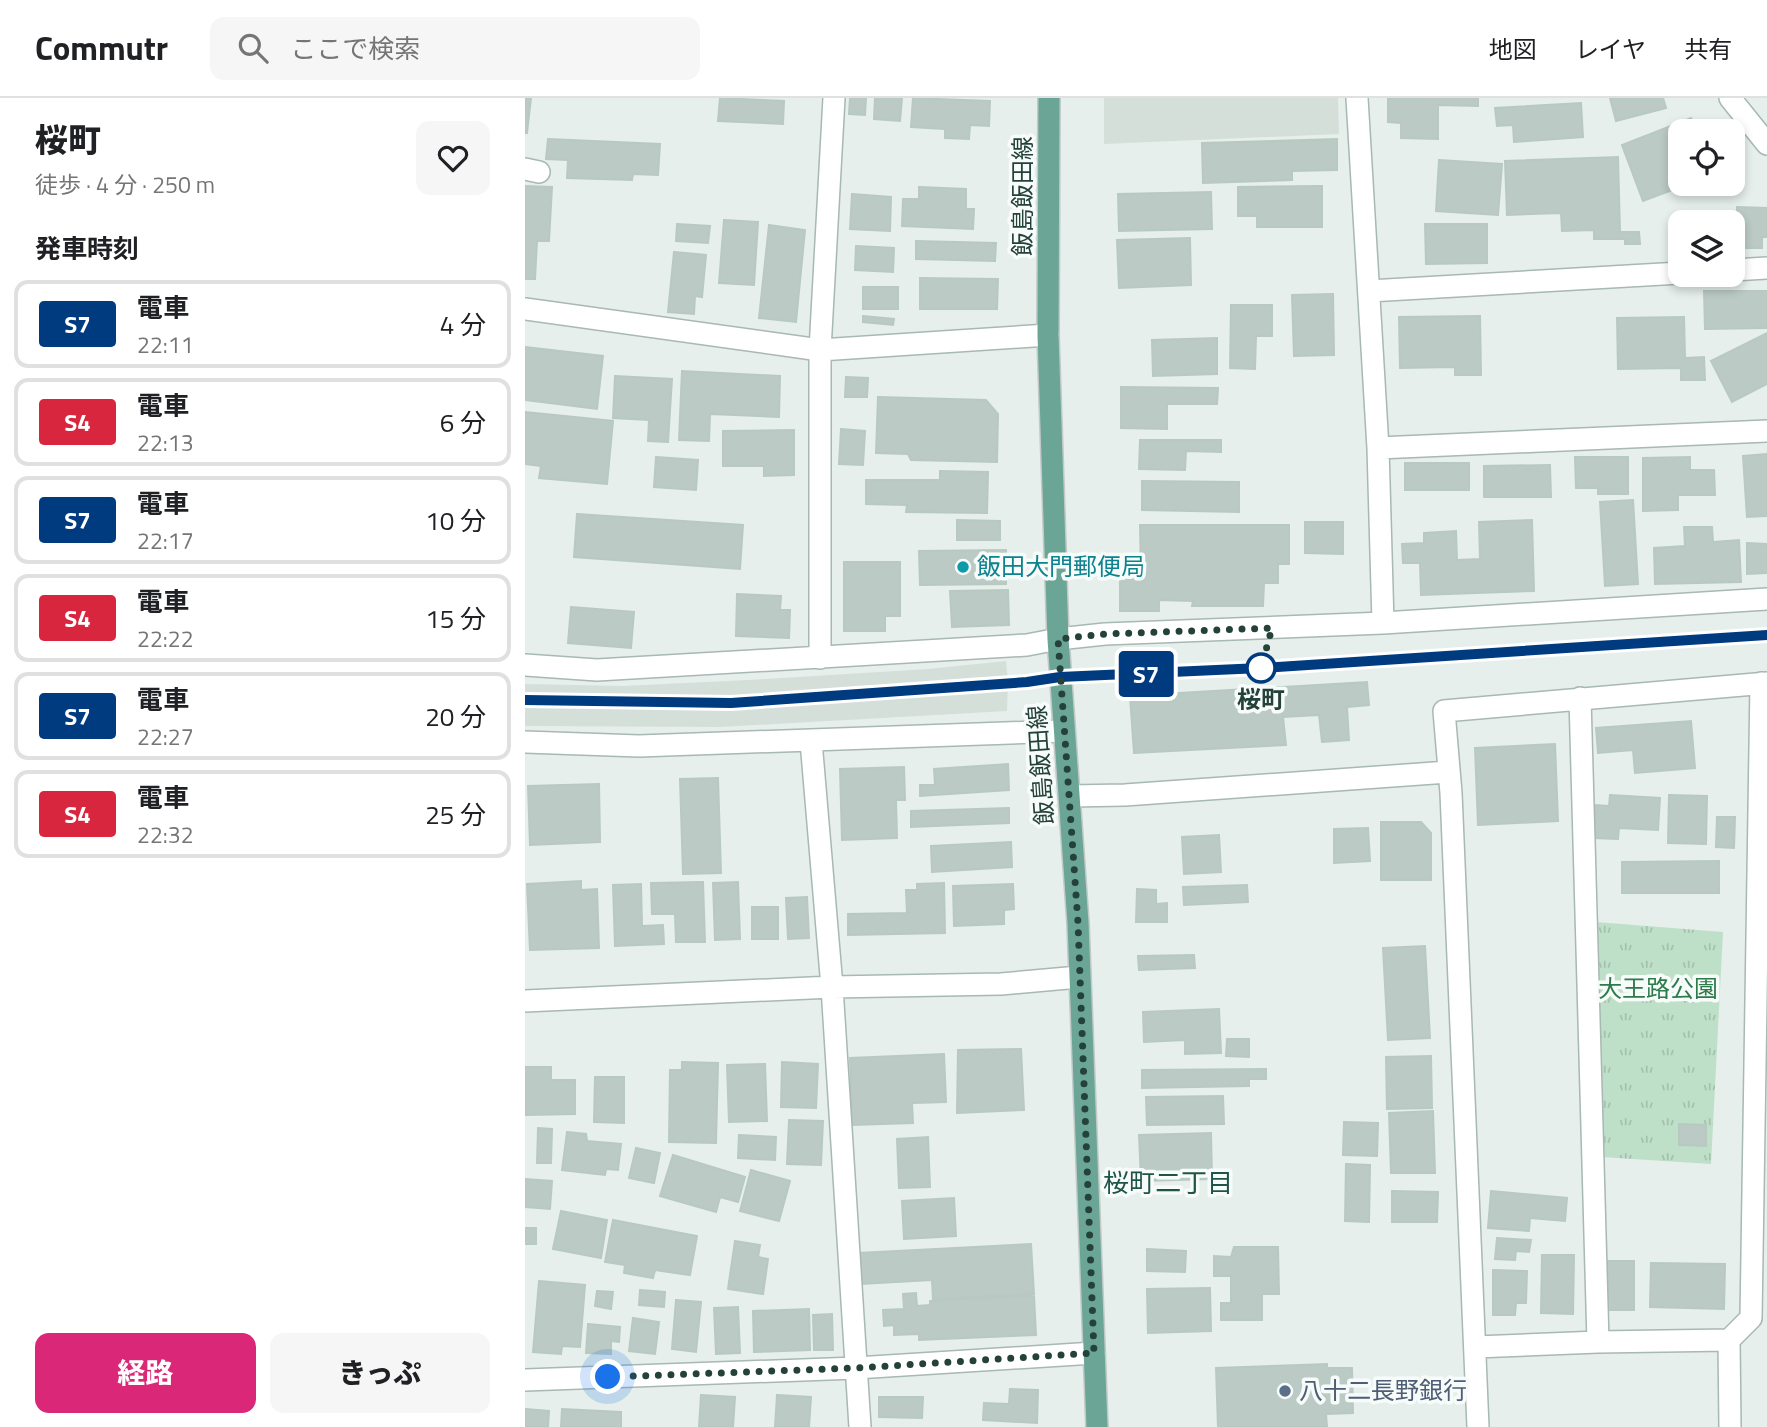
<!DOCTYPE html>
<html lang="ja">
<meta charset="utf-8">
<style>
:root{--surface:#fff;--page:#f6f6f6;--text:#202124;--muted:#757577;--line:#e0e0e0;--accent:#db2777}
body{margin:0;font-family:"Titillium Web","Noto Sans JP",sans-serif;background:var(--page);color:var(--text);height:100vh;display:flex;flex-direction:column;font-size:26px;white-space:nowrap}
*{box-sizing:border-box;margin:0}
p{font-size:23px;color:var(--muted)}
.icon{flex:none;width:38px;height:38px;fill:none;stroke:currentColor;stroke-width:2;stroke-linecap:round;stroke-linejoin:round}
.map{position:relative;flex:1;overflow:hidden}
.panel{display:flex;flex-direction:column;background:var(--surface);width:525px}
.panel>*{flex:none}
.badge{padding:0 14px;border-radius:5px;font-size:24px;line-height:46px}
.controls{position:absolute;left:1143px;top:21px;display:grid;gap:14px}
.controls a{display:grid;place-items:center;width:77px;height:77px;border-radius:14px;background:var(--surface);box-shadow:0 4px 10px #0003;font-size:35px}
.you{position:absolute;width:35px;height:35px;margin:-18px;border:5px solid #fff;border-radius:50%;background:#1a73e8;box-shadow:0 0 0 10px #1a73e833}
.map>.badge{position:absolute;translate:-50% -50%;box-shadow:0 0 0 4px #fff}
h2{padding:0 35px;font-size:26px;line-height:63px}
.round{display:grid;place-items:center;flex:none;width:74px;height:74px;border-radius:14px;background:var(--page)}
.overview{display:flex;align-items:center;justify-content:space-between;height:119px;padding:0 35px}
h1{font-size:33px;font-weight:800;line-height:52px}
.action{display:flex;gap:14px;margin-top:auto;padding:14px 35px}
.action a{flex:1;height:80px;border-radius:14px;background:var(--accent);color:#fff;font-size:28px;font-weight:800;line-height:80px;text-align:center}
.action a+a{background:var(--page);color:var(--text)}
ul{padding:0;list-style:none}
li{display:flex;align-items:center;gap:21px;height:88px;margin:0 14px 10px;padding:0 21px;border:4px solid var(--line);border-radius:14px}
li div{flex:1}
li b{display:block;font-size:26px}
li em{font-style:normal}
li .badge{min-width:77px;font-weight:700;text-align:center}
header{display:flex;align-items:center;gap:42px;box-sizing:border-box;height:98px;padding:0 35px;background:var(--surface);border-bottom:2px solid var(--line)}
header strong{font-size:33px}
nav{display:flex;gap:38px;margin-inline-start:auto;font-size:24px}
.search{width:490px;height:63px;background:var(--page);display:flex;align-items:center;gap:18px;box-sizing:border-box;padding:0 24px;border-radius:14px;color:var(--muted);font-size:26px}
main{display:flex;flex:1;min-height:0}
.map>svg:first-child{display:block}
.built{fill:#d4dfda}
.park{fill:url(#park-tufts)}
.building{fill:#bbcac4;stroke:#b8c9c2;stroke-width:2}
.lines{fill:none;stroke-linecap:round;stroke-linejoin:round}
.minor-casing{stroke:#a8b8b2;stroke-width:24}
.major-casing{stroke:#c2cac8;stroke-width:24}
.minor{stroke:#fff;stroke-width:21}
.major{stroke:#6aa596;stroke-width:21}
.rail-casing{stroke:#5f7d75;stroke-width:8}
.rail{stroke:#f7fbf9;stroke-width:5;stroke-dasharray:16;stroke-linecap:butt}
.line-casing{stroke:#fff;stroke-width:16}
.line{stroke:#003b80;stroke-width:10}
.walk{stroke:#24423a;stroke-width:7;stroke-dasharray:0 12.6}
.culture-dot{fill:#0f9aa8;stroke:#f7fbf9;stroke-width:2.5}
.stop-dot{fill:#fff;stroke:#003b80;stroke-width:3.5}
.service-dot{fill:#5c6f8a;stroke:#f7fbf9;stroke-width:2.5}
.labels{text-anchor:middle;stroke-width:7;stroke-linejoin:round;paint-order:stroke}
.street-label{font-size:24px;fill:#24423a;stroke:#f7fbf9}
.culture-label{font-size:24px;fill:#0d838f;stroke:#f7fbf9;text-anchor:start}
.stop-label{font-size:24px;font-weight:bold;fill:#24423a;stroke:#f7fbf9}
.park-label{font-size:24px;fill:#2d7a4b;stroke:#f7fbf9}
.service-label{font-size:24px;fill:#4e5e75;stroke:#f7fbf9;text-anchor:start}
.neighbourhood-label{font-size:26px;fill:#1f5548;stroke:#f7fbf9}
</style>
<header>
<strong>Commutr</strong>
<div class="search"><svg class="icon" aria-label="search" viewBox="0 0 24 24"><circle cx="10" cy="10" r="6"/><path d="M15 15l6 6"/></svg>ここで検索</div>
<nav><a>地図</a><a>レイヤ</a><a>共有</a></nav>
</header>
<main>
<section class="panel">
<div class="overview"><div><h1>桜町</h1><p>徒歩 · 4 分 · 250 m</p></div><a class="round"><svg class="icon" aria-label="heart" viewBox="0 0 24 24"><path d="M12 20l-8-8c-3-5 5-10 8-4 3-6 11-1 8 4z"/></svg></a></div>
<h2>発車時刻</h2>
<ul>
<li><span class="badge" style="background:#003b80;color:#fff">S7</span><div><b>電車</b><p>22:11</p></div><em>4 分</em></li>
<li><span class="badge" style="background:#d7263d;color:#fff">S4</span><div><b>電車</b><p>22:13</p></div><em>6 分</em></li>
<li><span class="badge" style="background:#003b80;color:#fff">S7</span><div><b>電車</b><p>22:17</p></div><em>10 分</em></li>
<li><span class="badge" style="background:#d7263d;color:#fff">S4</span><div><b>電車</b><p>22:22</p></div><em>15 分</em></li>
<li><span class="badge" style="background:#003b80;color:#fff">S7</span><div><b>電車</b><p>22:27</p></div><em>20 分</em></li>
<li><span class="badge" style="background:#d7263d;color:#fff">S4</span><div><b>電車</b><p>22:32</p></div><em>25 分</em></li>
</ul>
<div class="action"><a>経路</a><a>きっぷ</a></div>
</section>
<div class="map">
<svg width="1242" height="1329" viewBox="0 0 1242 1329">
<defs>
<pattern id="park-tufts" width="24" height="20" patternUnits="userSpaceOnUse" patternTransform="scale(1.75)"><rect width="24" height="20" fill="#bfe0c8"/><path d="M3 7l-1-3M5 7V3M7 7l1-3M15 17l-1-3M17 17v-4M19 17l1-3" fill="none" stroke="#a4c1ad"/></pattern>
</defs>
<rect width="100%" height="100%" fill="#e6efeb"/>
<path class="built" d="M 579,0 L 813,0 L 814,36 L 579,46 Z
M 481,563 L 483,584 L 482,613 L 195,629 L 0,628 L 0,586 L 98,588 L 223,582 L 403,571 Z"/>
<path class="park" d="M 1071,824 L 1198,834 L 1186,1066 L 1076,1059 Z"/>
<path class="building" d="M 0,0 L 6,0 L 2,35 L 0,35 Z
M 195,0 L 259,3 L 258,26 L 193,23 Z
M 325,0 L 341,0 L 340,17 L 324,16 Z
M 350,0 L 377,0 L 375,23 L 349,21 Z
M 388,0 L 465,3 L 464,28 L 445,27 L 444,41 L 420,40 L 420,31 L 386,29 Z
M 863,0 L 953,0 L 953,8 L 913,7 L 913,41 L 876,40 L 876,25 L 863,24 Z
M 1085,0 L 1138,0 L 1141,10 L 1091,23 Z
M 1056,5 L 1058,39 L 989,44 L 988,27 L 972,28 L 970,10 Z
M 1166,20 L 1171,33 L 1155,33 L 1155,86 L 1163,86 L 1118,103 L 1097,47 Z
M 23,41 L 135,46 L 133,77 L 108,76 L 107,82 L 42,80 L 43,62 L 21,61 Z
M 812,41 L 812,72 L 767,73 L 767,82 L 678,85 L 677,45 Z
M 1093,59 L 1095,134 L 1114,134 L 1115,146 L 1100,146 L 1100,141 L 1069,141 L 1069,132 L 1037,133 L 1036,115 L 982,117 L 980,63 Z
M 914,62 L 977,66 L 973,117 L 911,113 Z
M 0,88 L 27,89 L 24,143 L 12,143 L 10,181 L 0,181 Z
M 797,88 L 797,129 L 732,129 L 732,118 L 713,118 L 713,89 Z
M 394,89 L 441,91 L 441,111 L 449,111 L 448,131 L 377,128 L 378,101 L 394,101 Z
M 686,94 L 687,131 L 594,133 L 593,96 Z
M 327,96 L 366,99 L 365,133 L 325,131 Z
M 1212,109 L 1242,110 L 1242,139 L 1237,139 L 1237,150 L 1208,150 L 1208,124 L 1192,124 L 1192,122 L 1212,122 Z
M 199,122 L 233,124 L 229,187 L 194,185 Z
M 152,126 L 185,128 L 183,145 L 151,143 Z
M 900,126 L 962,126 L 962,165 L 901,166 Z
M 244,127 L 280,132 L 271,224 L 234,220 Z
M 665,140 L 666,187 L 594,190 L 592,142 Z
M 391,143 L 471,145 L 470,163 L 391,161 Z
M 331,148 L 369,150 L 368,174 L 330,172 Z
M 149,154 L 181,157 L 177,199 L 170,198 L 169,216 L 143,214 Z
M 395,180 L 473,181 L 472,211 L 395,211 Z
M 338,189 L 373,189 L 373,211 L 338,211 Z
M 1179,193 L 1242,193 L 1242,230 L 1180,231 Z
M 808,196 L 809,257 L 769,258 L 767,197 Z
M 706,207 L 747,207 L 747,238 L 731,238 L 730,271 L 705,270 Z
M 338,218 L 369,221 L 368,227 L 338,224 Z
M 955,218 L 956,277 L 930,277 L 930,269 L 875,270 L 874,219 Z
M 1159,219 L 1160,260 L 1179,259 L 1180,282 L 1156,282 L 1156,270 L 1093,271 L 1092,220 Z
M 1242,235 L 1242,286 L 1207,304 L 1186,263 Z
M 692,240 L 692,276 L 628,278 L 627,242 Z
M 0,249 L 78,258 L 72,311 L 0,302 Z
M 157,273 L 255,278 L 254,319 L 185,316 L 184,343 L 154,342 Z
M 90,278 L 147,281 L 143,344 L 123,343 L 124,322 L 88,320 Z
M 321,279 L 343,280 L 342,299 L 320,299 Z
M 596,289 L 693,290 L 692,306 L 642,306 L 642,331 L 596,330 Z
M 353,299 L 461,302 L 473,316 L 472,364 L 386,362 L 383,356 L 351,355 Z
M 0,314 L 88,323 L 82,386 L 14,380 L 16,368 L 0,366 Z
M 316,331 L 340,333 L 338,367 L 314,366 Z
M 269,332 L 269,377 L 239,378 L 239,368 L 198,368 L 198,333 Z
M 615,342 L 696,342 L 696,354 L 661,353 L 660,372 L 614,371 Z
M 1242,356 L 1242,418 L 1222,419 L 1218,358 Z
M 131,359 L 173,362 L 171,392 L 129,389 Z
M 1050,359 L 1103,359 L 1103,396 L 1073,396 L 1073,390 L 1051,390 Z
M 1165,359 L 1165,372 L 1189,372 L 1190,397 L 1153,397 L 1153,412 L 1118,413 L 1118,360 Z
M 880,365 L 944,365 L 944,392 L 880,392 Z
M 1025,367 L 1026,399 L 959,399 L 959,368 Z
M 415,373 L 463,374 L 462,415 L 381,414 L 382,407 L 341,406 L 341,382 L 415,382 Z
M 617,383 L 714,384 L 714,414 L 617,412 Z
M 1108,402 L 1113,486 L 1080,488 L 1075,404 Z
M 52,416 L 218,427 L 215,471 L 49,459 Z
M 432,422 L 475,423 L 475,442 L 432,442 Z
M 1007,422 L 1009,493 L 896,497 L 895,465 L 878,465 L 877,446 L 899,445 L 899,435 L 931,433 L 932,462 L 955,461 L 954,424 Z
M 780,424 L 818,424 L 818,456 L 780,455 Z
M 615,427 L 764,427 L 764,466 L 753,466 L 753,485 L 739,485 L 738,508 L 667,508 L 668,503 L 634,502 L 634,513 L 595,513 L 595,475 L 616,476 Z
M 1159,429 L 1187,429 L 1188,444 L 1214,442 L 1216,484 L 1130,486 L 1129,450 L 1160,448 Z
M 1222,445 L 1242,446 L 1242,475 L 1222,476 Z
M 481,452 L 481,486 L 395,487 L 394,453 Z
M 319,464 L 375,464 L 375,518 L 360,518 L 360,533 L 319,533 Z
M 483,492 L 484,527 L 427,529 L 425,493 Z
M 212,496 L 256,498 L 255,512 L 265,512 L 264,540 L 211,538 Z
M 46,509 L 109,514 L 106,550 L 43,545 Z
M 842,584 L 844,607 L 822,609 L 824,642 L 797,644 L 794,617 L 758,619 L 761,647 L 609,655 L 605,598 Z
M 1166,623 L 1170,670 L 1110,675 L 1108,652 L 1073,655 L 1071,630 Z
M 1030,646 L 1033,723 L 953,727 L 950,650 Z
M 483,666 L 484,692 L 395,698 L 395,687 L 410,687 L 409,671 Z
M 379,669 L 380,702 L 371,702 L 372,740 L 317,742 L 315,671 Z
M 193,680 L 196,775 L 158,776 L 155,681 Z
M 74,686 L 75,744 L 5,747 L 3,688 Z
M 1085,697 L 1135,700 L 1133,732 L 1094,730 L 1093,741 L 1068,740 L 1070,707 L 1084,708 Z
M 1144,697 L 1182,698 L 1181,746 L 1143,745 Z
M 484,710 L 484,725 L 386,729 L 386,713 Z
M 1192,719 L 1210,719 L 1209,750 L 1191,749 Z
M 856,724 L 896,724 L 906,735 L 906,782 L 856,782 Z
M 843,730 L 845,763 L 809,765 L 809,731 Z
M 694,737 L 696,774 L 659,776 L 657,739 Z
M 486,744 L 487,769 L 407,774 L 406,748 Z
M 1194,763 L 1194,795 L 1097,795 L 1097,764 Z
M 56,783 L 56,792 L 72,791 L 74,850 L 5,852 L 2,786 Z
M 178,784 L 180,844 L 151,844 L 150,816 L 127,816 L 126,785 Z
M 213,784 L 215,841 L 190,842 L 188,785 Z
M 419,785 L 420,835 L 323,837 L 323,816 L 382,815 L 381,792 L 392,792 L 392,786 Z
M 116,786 L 117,828 L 138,827 L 139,846 L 90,848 L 88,787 Z
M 488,786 L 489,811 L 479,812 L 479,826 L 429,828 L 428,788 Z
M 722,787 L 723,804 L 659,807 L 658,789 Z
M 612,791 L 631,792 L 631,806 L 642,805 L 642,824 L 611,824 Z
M 282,799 L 284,840 L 263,841 L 261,800 Z
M 227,809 L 253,809 L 253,841 L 227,841 Z
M 900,848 L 905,940 L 863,942 L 858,850 Z
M 669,857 L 670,870 L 614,872 L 613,858 Z
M 694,911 L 696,955 L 660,956 L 660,942 L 619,944 L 618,914 Z
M 702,941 L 724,941 L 724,959 L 701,958 Z
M 496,951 L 499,1012 L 432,1015 L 433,952 Z
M 419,956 L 421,1004 L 387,1005 L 388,1025 L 327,1027 L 325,960 Z
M 906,958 L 907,1010 L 862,1011 L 861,959 Z
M 157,964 L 193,965 L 191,1045 L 144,1044 L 145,972 L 157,972 Z
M 257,964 L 293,966 L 291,1010 L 256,1009 Z
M 240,966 L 242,1023 L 204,1024 L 202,967 Z
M 0,969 L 26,969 L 26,982 L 50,982 L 50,1016 L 0,1017 Z
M 741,971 L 741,981 L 724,981 L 724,988 L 617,990 L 617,972 Z
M 70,979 L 99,979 L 99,1025 L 69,1024 Z
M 698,998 L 699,1026 L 622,1027 L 621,999 Z
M 908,1013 L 910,1075 L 866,1075 L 864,1015 Z
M 264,1022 L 298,1023 L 296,1067 L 262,1066 Z
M 819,1024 L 853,1025 L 852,1058 L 818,1057 Z
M 1154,1026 L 1181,1027 L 1181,1048 L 1154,1047 Z
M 13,1030 L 27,1031 L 26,1065 L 12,1065 Z
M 42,1034 L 61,1036 L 62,1043 L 96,1046 L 93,1072 L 81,1071 L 80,1077 L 37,1072 Z
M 686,1035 L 687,1081 L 616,1083 L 614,1037 Z
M 214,1037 L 251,1039 L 250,1062 L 213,1060 Z
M 403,1039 L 405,1089 L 374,1090 L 372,1041 Z
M 111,1050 L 135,1055 L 129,1085 L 104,1080 Z
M 148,1057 L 220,1079 L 213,1104 L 195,1099 L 191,1114 L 135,1098 Z
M 821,1066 L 845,1067 L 844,1124 L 820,1123 Z
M 226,1072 L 265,1083 L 254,1123 L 215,1113 Z
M 0,1081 L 27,1083 L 25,1111 L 0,1109 Z
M 867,1093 L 913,1094 L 912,1124 L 867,1124 Z
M 966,1093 L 1042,1100 L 1040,1123 L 1005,1120 L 1004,1133 L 963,1130 Z
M 429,1100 L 431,1138 L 379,1141 L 377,1103 Z
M 36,1113 L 82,1122 L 76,1160 L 28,1151 Z
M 88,1122 L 172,1138 L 165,1177 L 130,1172 L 128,1180 L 99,1175 L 100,1167 L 80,1164 Z
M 0,1130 L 11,1130 L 11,1146 L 0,1146 Z
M 972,1140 L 1006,1142 L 1004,1154 L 991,1153 L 990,1162 L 970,1161 Z
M 210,1143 L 235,1147 L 233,1159 L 243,1161 L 238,1196 L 203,1191 Z
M 506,1146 L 509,1196 L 408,1201 L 407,1182 L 336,1186 L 334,1155 Z
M 709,1149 L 753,1149 L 754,1196 L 737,1196 L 737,1222 L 696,1222 L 696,1205 L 706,1205 L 706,1178 L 689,1178 L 689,1158 L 706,1159 Z
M 622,1151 L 661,1153 L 660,1174 L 622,1173 Z
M 1017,1157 L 1049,1157 L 1048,1216 L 1016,1215 Z
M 1079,1163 L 1109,1163 L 1109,1212 L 1079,1212 Z
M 1126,1165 L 1200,1166 L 1199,1211 L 1125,1209 Z
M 968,1172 L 1002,1173 L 1001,1205 L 991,1205 L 990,1217 L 968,1217 Z
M 14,1183 L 60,1187 L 55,1249 L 37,1248 L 36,1256 L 8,1254 Z
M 685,1190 L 686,1233 L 623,1235 L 622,1191 Z
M 115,1192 L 140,1194 L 139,1209 L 114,1207 Z
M 72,1193 L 88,1194 L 86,1211 L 70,1208 Z
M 391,1195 L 392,1208 L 405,1207 L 405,1203 L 509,1198 L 511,1237 L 394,1242 L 394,1236 L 369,1237 L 369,1227 L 359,1228 L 358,1212 L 379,1211 L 378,1196 Z
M 151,1202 L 176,1204 L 171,1254 L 147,1251 Z
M 213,1209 L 215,1255 L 191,1256 L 189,1210 Z
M 284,1211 L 285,1252 L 229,1254 L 228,1213 Z
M 307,1216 L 308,1252 L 289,1252 L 288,1217 Z
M 108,1220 L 134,1224 L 130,1256 L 104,1253 Z
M 63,1226 L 95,1229 L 94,1244 L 86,1243 L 86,1256 L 61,1255 Z
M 802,1266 L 802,1270 L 827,1270 L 828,1315 L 801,1316 L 802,1329 L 693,1329 L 691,1270 Z
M 485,1291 L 513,1292 L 512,1325 L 458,1322 L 459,1305 L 484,1306 Z
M 176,1297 L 210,1299 L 208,1329 L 174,1329 Z
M 252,1297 L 286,1299 L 284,1329 L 250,1329 Z
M 354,1299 L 398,1299 L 397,1320 L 354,1319 Z
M 0,1311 L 24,1313 L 23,1329 L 0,1329 Z
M 37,1311 L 96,1314 L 96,1329 L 36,1329 Z"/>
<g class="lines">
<g class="minor-casing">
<path id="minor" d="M 832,0 L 853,350 L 858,525
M 1205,0 L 1242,46
M 0,71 L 14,74
M 1208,172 L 1242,170
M 844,193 L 1155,175
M 0,211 L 295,252 L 523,237
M 853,350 L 1242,333
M 295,560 L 295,252 L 309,0
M 0,567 L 72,572 L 502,547 L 533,541 L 580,536 L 858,525 L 1242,501
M 1055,600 L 1073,1244
M 286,643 L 307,889 L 335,1329
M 0,644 L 114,648 L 539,633
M 545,698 L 600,697 L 923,674
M 0,903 L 307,889 L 476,886 L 554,879
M 951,1249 L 1073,1244 L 1204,1242
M 0,1282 L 331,1270 L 569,1255
M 953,1329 L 926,695 L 919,613 L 1242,585
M 1205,1329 L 1204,1242 L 1226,1220 L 1236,585"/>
</g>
<g class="major-casing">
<path id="major" d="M 524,0 L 523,237 L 533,541 L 553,825 L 572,1329"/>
</g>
<use href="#minor" class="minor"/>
<use href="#major" class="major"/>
<g class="rail-casing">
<path id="rail" d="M 0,602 L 206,605 L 502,584 L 535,579 L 580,579 L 736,570 L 1242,537"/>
</g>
<use href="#rail" class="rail"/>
</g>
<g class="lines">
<g class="line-casing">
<path id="line" d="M 0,602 L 206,605 L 502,584 L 535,579 L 736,570 L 1242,537"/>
</g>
<use href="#line" class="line"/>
<path class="walk" d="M 83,1279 L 331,1270 L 569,1255 L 553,825 L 533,541 L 580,536 L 747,530 L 736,570"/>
</g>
<circle class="culture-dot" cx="438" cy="469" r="7"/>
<circle class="stop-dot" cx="736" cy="570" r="14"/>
<circle class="service-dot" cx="760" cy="1293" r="7"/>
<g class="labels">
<g class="street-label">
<text transform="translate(498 98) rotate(-90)" y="8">飯島飯田線</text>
<text transform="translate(516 667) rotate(-94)" y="8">飯島飯田線</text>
</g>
<g class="culture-label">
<text x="452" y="477">飯田大門郵便局</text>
</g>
<g class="stop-label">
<text x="736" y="610">桜町</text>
</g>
<g class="park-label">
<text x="1133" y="899">大王路公園</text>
</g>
<g class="service-label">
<text x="774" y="1301">八十二長野銀行</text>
</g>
<g class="neighbourhood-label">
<text x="643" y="1094">桜町二丁目</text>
</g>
</g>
</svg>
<div class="controls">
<a><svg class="icon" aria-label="locate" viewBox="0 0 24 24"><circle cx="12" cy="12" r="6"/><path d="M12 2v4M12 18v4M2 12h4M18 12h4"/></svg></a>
<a><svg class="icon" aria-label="layers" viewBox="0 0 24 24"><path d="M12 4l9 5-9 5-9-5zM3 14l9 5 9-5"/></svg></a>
</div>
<div class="you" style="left:83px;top:1279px"></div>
<b class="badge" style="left:621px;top:576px;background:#003b80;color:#fff">S7</b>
</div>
</main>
